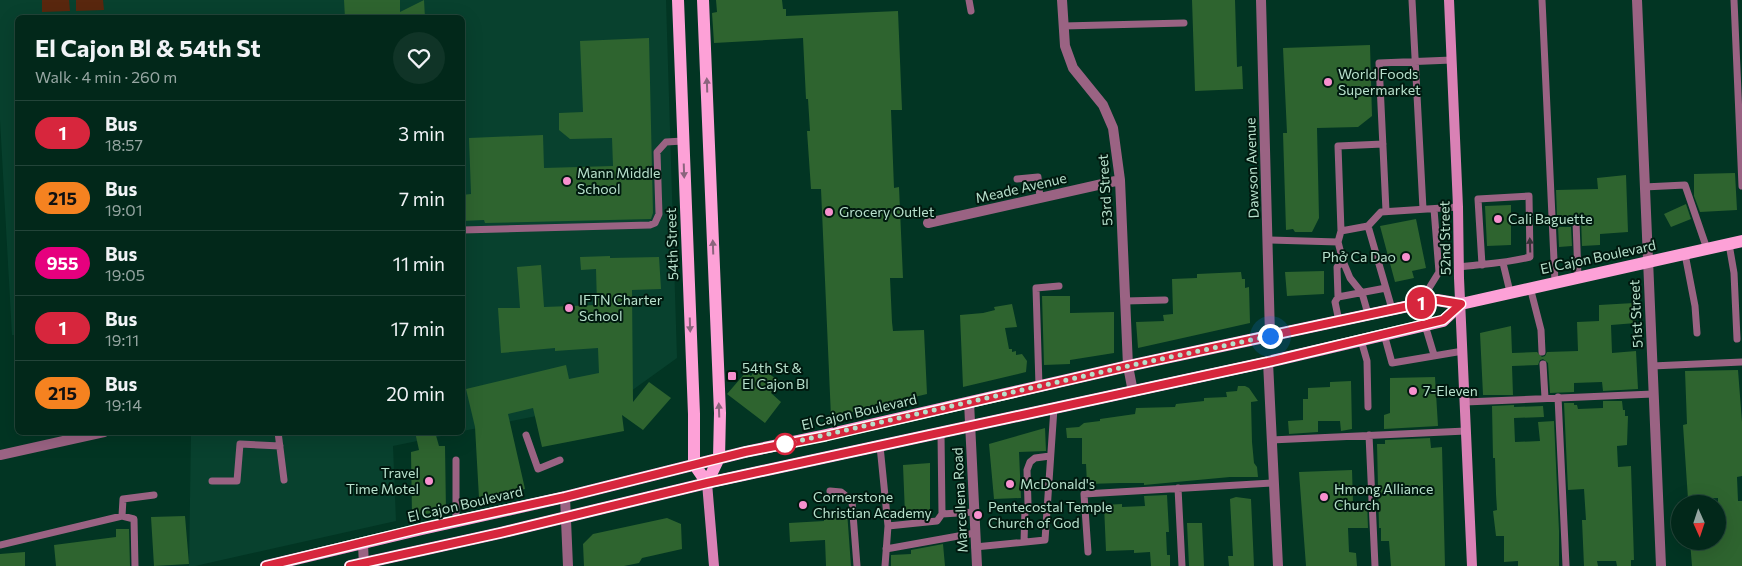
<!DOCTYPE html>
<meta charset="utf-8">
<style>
:root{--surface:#02281a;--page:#103427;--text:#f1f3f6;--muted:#96a6a2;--line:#234439}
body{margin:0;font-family:Commissioner,sans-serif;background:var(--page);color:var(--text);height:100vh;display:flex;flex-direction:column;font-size:19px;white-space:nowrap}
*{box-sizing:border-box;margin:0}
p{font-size:16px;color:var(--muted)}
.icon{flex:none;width:28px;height:28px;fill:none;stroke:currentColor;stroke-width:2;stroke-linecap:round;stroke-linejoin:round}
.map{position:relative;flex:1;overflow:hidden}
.drawer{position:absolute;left:15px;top:15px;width:450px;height:420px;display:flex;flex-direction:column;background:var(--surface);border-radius:8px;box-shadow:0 5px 20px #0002,0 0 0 1px var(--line)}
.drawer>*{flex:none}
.badge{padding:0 10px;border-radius:16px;font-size:18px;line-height:32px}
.needle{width:32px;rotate:177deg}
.controls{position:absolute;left:1671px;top:495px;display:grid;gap:10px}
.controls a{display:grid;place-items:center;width:55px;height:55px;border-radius:50%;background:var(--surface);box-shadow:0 5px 20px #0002,0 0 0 1px var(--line);font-size:25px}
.you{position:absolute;width:25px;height:25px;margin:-12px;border:4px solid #fff;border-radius:50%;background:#1a73e8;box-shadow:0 0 0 8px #1a73e833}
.map>.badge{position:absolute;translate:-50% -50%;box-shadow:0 0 0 2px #fff}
.round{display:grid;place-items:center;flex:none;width:52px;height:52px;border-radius:26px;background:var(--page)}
.overview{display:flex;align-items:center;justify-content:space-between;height:85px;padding:0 20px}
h1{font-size:24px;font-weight:700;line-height:38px}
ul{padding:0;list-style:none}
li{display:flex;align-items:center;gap:15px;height:65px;padding:0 20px;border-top:1px solid var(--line)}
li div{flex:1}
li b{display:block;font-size:19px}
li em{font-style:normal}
li .badge{min-width:55px;font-weight:700;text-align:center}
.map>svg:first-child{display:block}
.built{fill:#08412e}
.green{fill:#59270e}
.building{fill:#2e642f}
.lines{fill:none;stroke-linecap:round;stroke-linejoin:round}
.lane{stroke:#9a6383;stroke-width:7}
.street{stroke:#9a6383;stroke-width:10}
.secondary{stroke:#d981b5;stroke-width:10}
.primary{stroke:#fda1d7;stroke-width:12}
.oneway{fill:#8b647d}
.oneway2{fill:#363338}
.line-casing{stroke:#fff;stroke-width:11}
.line{stroke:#d7263d;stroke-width:8}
.walk{stroke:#b7e0cc;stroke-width:5;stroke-dasharray:0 9}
.poi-dot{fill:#f790ce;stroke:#00190f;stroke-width:2}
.stop-dot{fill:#fff;stroke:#d7263d;stroke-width:2.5}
.labels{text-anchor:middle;stroke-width:4;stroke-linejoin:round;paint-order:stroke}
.poi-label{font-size:14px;fill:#b7e0cc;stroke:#00190f;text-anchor:start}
.street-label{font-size:14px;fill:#b7e0cc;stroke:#00190f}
</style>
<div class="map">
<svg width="1742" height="566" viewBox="0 0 1742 566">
<rect width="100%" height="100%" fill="#023523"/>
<path class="built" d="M 0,0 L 666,0 L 677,358 L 620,399 L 463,431 L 462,18 L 18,18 L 18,335 L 12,335 L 0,120 Z
M 191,433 L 456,433 L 393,446 L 396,521 L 195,566 L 189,566 Z"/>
<path class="green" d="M 42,0 L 69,0 L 70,11 L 42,12 Z
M 76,0 L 103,0 L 104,10 L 76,11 Z"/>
<path class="building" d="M 344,0 L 400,0 L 400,12 L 424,0 L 425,18 L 345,18 Z
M 716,0 L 782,0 L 783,9 L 786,9 L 786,16 L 898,11 L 902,110 L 891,110 L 894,188 L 899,187 L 903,278 L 890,278 L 892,322 L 893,331 L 924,330 L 927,394 L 831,417 L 821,189 L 811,189 L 807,131 L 810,131 L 808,99 L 806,99 L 803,38 L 714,43 L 712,13 L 717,12 Z
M 1192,0 L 1235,0 L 1237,67 L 1242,66 L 1243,89 L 1195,91 Z
M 649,38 L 653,213 L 651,219 L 485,223 L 484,220 L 462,221 L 462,195 L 471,194 L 469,138 L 543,135 L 544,168 L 613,166 L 612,138 L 570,139 L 559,130 L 559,113 L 583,112 L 580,41 Z
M 1370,45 L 1372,116 L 1358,127 L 1317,128 L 1319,218 L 1312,232 L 1295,232 L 1293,229 L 1286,230 L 1283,133 L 1287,133 L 1283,48 Z
M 1735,173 L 1737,210 L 1700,212 L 1694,196 L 1694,174 Z
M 1626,175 L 1628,232 L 1600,234 L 1600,245 L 1582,246 L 1581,219 L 1576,216 L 1557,216 L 1556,190 L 1598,189 L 1597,178 Z
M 1686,204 L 1691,219 L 1671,227 L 1664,214 Z
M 1511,205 L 1511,245 L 1487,246 L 1485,206 Z
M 1416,219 L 1426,268 L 1412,271 L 1414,278 L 1395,282 L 1380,226 Z
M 1558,227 L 1571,227 L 1572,246 L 1559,247 Z
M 610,256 L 610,258 L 659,257 L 661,289 L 632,290 L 633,402 L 649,382 L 671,398 L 643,430 L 622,415 L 624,431 L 542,447 L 533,408 L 508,414 L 525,489 L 479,498 L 475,427 L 466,389 L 566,365 L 569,379 L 599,373 L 598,348 L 555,351 L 555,348 L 501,353 L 498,308 L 520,308 L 517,267 L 541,265 L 544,307 L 597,305 L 596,269 L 581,270 L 580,257 Z
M 1324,271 L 1324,294 L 1287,296 L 1285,272 Z
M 1241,272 L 1242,279 L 1245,279 L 1245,288 L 1249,287 L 1250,323 L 1138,348 L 1136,322 L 1164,321 L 1163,315 L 1173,314 L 1172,279 L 1197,278 L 1197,274 Z
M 1042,296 L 1070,296 L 1070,313 L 1114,312 L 1114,353 L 1070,360 L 1070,364 L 1044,365 Z
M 1634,303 L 1636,323 L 1611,325 L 1612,353 L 1636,351 L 1638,389 L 1603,391 L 1602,382 L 1574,383 L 1574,392 L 1550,393 L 1548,363 L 1543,359 L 1540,360 L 1538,365 L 1512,366 L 1513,395 L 1483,395 L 1480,333 L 1511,326 L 1512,353 L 1537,352 L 1542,357 L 1545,356 L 1547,352 L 1578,351 L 1577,322 L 1599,321 L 1599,305 Z
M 1012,304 L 1017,327 L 1005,328 L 1009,349 L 1012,349 L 1012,352 L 1016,351 L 1016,355 L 1022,354 L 1027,361 L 1026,372 L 963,387 L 960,315 L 983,313 L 995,310 L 994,307 Z
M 758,366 L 779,381 L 771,393 L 781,402 L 765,423 L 727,394 L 746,372 L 751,376 Z
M 1738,370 L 1742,422 L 1742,476 L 1737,477 L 1738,501 L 1742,501 L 1742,566 L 1692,566 L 1690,541 L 1718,541 L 1718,498 L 1688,499 L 1683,425 L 1687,424 L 1685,371 Z
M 1435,377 L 1438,426 L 1384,429 L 1384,415 L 1390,413 L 1390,378 Z
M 1351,381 L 1352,429 L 1341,431 L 1340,421 L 1318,421 L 1318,432 L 1289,434 L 1288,421 L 1303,420 L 1303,399 L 1308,399 L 1308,388 L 1330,387 L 1330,382 Z
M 1238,386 L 1245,386 L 1249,388 L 1258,401 L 1251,402 L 1252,442 L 1254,463 L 1257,467 L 1258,477 L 1230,477 L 1144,485 L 1144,483 L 1120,483 L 1087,484 L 1086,464 L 1082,464 L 1082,438 L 1067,438 L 1066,428 L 1079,427 L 1084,423 L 1100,421 L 1100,419 L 1135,414 L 1136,408 L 1175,407 L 1176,404 L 1204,401 L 1204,398 L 1227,397 L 1226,392 L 1237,391 Z
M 1603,401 L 1622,401 L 1623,410 L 1625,410 L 1625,416 L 1628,416 L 1627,445 L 1617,446 L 1618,467 L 1631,466 L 1634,560 L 1631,560 L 1631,566 L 1617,566 L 1616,561 L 1597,561 L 1598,566 L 1584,566 L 1582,520 L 1586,520 L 1584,489 L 1568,490 L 1564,403 L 1574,403 L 1574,405 L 1577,405 L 1578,409 L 1603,408 Z
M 1514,405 L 1514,407 L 1543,406 L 1544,417 L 1514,418 L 1515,442 L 1540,441 L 1538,422 L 1554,421 L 1559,531 L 1559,566 L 1518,566 L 1518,561 L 1504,562 L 1504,536 L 1496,536 L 1493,511 L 1497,510 L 1496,494 L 1495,458 L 1493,458 L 1492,406 Z
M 1045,428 L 1046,451 L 1019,452 L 1021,498 L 994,499 L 989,444 Z
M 415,432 L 435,432 L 439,446 L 445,446 L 446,512 L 412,515 L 411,452 L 419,450 Z
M 1430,438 L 1431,448 L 1442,447 L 1445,566 L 1391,566 L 1389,541 L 1381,541 L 1381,528 L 1379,528 L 1377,444 L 1385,444 L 1385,440 Z
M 930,463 L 930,512 L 905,514 L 903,465 Z
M 1352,470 L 1353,502 L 1367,501 L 1368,528 L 1348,528 L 1349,552 L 1356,553 L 1357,566 L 1306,566 L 1299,472 Z
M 1167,495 L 1169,532 L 1166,532 L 1167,555 L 1170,555 L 1170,566 L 1151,566 L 1150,552 L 1134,553 L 1134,550 L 1106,551 L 1104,505 L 1122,504 L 1122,507 L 1145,506 L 1144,496 Z
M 1236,497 L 1251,499 L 1254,566 L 1229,566 L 1228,556 L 1233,556 L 1230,499 Z
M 828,510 L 847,511 L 851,566 L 826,566 L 825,540 L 790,542 L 789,523 L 824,521 L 824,512 L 828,512 Z
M 185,516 L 189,564 L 154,566 L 151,517 Z
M 667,518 L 681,524 L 682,549 L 642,558 L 639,563 L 624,566 L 584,566 L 583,544 L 593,534 Z
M 1187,523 L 1202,523 L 1204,566 L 1189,566 Z
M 116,529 L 129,529 L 130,566 L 56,566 L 54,545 L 116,537 Z
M 943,544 L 945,566 L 891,566 L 891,555 L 911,554 L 911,550 Z
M 25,552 L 25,566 L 0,566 L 0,554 Z"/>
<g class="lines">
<path class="lane" d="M 969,0 L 971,11
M 1412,0 L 1423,209
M 1542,0 L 1555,282
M 1734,0 L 1742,186
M 1063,26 L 1184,23
M 1017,179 L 1038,177 L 1040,198
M 1644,187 L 1685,185 L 1707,249
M 1386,211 L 1379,63 L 1452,60
M 1552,222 L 1576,221 L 1578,277
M 1368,226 L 1392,309
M 462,230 L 650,225 L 655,223 L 659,214 L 657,152 L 666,142 L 683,141
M 1341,231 L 1338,146 L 1383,144
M 1267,240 L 1338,242 L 1341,231 L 1368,226 L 1381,212 L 1458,207
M 1338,242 L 1343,261 L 1350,278 L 1362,293 L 1368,314
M 1729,244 L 1734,273 L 1737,339
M 1685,254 L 1695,306 L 1697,333
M 1503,263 L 1510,292
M 1459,267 C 1483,264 1507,263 1530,257 L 1529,196 L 1478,199 L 1482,265
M 1530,287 L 1541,330 L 1542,352
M 1338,297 L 1337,267 L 1343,261
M 1125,301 L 1165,300
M 1427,302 L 1426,293 L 1439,272 L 1434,209
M 1339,321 L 1335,302 L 1338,297 L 1386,288
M 1425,325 L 1434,355
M 1384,334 L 1392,363 L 1463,351
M 1361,340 L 1367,361 L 1368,407
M 1543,364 L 1545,398
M 1652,366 L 1742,362
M 1039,386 L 1036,288 L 1059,286
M 1558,397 L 1566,566
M 1465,402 L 1653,394
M 278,432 L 284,480
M 526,435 L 538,469 L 560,460
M 1369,435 L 1375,566
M 1271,440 L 1466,431
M 880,446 L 888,526 L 937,521 L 942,514 L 941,433
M 212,481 L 237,481 L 240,444 L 280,446
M 1178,488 L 1182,566
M 830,491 L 841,492 L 852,501 L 857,566
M 942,514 L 974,512
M 122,516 L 123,499 L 154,495
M 456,521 L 456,460
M 1024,542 L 1025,509 L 1028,504 L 1027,470 L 1030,462 L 1035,458 L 1050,456
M 0,545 L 122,516 L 134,519 L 135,566
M 975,547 L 1045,540 L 1054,408
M 886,549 L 975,533
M 1088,552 L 1084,494 L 1273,483
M 885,566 L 888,526"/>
<path class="street" d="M 1062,0 L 1065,46 L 1073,68 L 1103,105 L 1113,128 L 1120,180 L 1128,366 L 1133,392
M 1261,0 L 1270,336
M 1637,0 L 1661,566
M 928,223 L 1120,180
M 1268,362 L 1278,566
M 969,402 L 977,566
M 0,455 L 104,432
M 565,497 L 568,566
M 363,544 L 364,566"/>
<path class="secondary" d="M 1449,0 L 1458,207 L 1459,278 L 1472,566
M 707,483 L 714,566"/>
<path class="primary" d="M 678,0 L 694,414 L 694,464 L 707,483
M 703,0 L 720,413 L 719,458 L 707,483
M 266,566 L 422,529 L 565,497 L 745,452 L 826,435 L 1128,366 L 1437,300 L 1461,304 L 1742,241
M 350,566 L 500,533 L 707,483 L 1268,362 L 1443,321 L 1461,304"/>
</g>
<defs><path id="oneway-solid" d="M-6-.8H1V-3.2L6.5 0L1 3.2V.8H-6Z" transform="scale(1.25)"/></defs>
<g class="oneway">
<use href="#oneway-solid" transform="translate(707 85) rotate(-92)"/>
<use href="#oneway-solid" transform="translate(684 171) rotate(88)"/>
<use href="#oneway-solid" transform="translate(713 247) rotate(-92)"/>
<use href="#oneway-solid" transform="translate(690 325) rotate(88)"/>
<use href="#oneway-solid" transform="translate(719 410) rotate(-92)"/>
</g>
<use class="oneway2" href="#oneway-solid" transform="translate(1530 245) rotate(-92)"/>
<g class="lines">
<g class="line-casing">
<path id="line" d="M 266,566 L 422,528 L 565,497 L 745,452 L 826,436 L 1128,366 L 1437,300 L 1461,304 L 1443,320 L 1268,362 L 707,483 L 500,533 L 350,566"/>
</g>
<use href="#line" class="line"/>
<path class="walk" d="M 785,444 L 1128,366 L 1270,336"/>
</g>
<g class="poi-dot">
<circle cx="1328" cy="82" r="5"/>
<circle cx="567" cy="181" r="5"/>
<circle cx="829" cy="212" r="5"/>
<circle cx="1498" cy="219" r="5"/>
<circle cx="1406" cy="257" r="5"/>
<circle cx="569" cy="308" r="5"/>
<rect x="727" y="371" width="10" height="10" rx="2.5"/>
<circle cx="1413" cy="391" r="5"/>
<circle cx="429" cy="481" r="5"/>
<circle cx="1010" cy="484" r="5"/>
<circle cx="1324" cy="497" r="5"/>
<circle cx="803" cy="505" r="5"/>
<circle cx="978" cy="515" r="5"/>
</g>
<circle class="stop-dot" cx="785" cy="444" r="10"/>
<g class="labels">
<g class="poi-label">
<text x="1338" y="79">World Foods<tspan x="1338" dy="16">Supermarket</tspan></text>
<text x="577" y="178">Mann Middle<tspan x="577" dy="16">School</tspan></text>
<text x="839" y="217">Grocery Outlet</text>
<text x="1508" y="224">Cali Baguette</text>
<text x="1396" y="262" text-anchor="end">Phở Ca Dao</text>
<text x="579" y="305">IFTN Charter<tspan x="579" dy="16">School</tspan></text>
<text x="742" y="373">54th St &amp;<tspan x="742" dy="16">El Cajon Bl</tspan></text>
<text x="1423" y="396">7-Eleven</text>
<text x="419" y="478" text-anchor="end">Travel<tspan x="419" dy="16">Time Motel</tspan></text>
<text x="1020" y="489">McDonald's</text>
<text x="1334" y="494">Hmong Alliance<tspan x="1334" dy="16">Church</tspan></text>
<text x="813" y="502">Cornerstone<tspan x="813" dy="16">Christian Academy</tspan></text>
<text x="988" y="512">Pentecostal Temple<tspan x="988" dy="16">Church of God</tspan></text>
</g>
<g class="street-label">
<text transform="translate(1252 168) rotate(-92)" y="5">Dawson Avenue</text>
<text transform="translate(1021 188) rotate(-13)" y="5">Meade Avenue</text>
<text transform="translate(1105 190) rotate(-94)" y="5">53rd Street</text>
<text transform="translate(1445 238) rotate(-91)" y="5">52nd Street</text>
<text transform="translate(672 244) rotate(-92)" y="5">54th Street</text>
<text transform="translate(1598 257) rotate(-12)" y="5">El Cajon Boulevard</text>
<text transform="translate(1636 314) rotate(-93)" y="5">51st Street</text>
<text transform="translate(859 412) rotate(-13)" y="5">El Cajon Boulevard</text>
<text transform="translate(960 500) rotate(-93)" y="5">Marcellena Road</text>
<text transform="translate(465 504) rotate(-13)" y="5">El Cajon Boulevard</text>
</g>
</g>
</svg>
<div class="controls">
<a><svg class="needle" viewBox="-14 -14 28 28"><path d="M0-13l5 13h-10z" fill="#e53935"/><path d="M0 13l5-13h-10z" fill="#96a6a2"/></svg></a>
</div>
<div class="you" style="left:1270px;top:336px"></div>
<b class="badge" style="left:1421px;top:303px;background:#d7263d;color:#fff">1</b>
<section class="drawer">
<div class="overview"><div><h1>El Cajon Bl &amp; 54th St</h1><p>Walk · 4 min · 260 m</p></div><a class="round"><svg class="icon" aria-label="heart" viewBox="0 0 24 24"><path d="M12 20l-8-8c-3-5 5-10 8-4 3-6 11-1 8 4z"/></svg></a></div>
<ul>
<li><span class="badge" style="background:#d7263d;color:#fff">1</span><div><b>Bus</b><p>18:57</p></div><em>3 min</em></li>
<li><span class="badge" style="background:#f58220;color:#111">215</span><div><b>Bus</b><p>19:01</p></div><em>7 min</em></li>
<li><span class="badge" style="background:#e6007e;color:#fff">955</span><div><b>Bus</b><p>19:05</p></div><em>11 min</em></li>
<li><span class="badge" style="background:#d7263d;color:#fff">1</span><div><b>Bus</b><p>19:11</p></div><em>17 min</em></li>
<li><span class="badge" style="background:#f58220;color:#111">215</span><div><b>Bus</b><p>19:14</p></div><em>20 min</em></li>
</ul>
</section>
</div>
